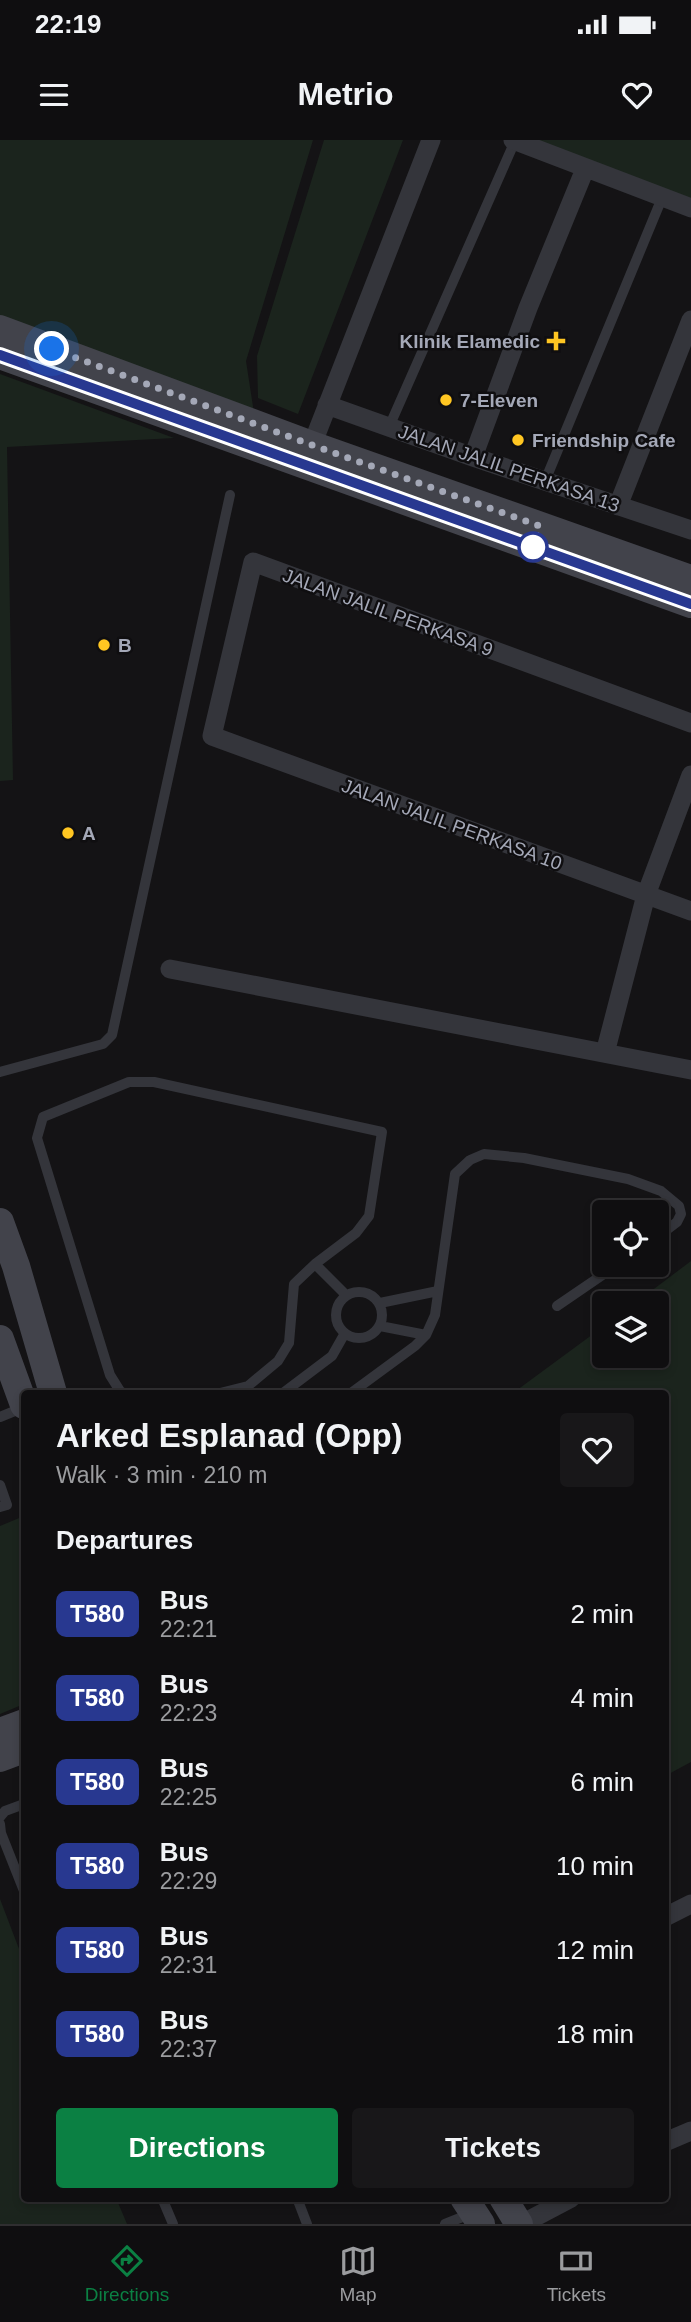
<!DOCTYPE html>
<meta charset="utf-8">
<style>
:root{--surface:#0f0e10;--page:#181719;--text:#f1f3f6;--muted:#9b9c9f;--line:#2f2e30;--accent:#0b8043}
body{margin:0;font-family:Helvetica,sans-serif;background:var(--page);color:var(--text);height:100vh;display:flex;flex-direction:column;font-size:26px;white-space:nowrap}
*{box-sizing:border-box;margin:0}
p{font-size:23px;color:var(--muted)}
.icon{flex:none;width:38px;height:38px;fill:none;stroke:currentColor;stroke-width:2;stroke-linecap:round;stroke-linejoin:round}
.map{position:relative;flex:1;overflow:hidden}
.panel{position:absolute;left:21px;top:1250px;width:648px;height:812px;display:flex;flex-direction:column;background:var(--surface);border-radius:7px;box-shadow:0 4px 10px #0003,0 0 0 2px var(--line)}
.panel>*{flex:none}
.badge{padding:0 14px;border-radius:10px;font-size:24px;line-height:46px}
.buttons{position:absolute;left:592px;top:1060px;display:grid;gap:14px}
.buttons a{display:grid;place-items:center;width:77px;height:77px;border-radius:7px;background:var(--surface);box-shadow:0 4px 10px #0003,0 0 0 2px var(--line);font-size:35px}
.you{position:absolute;width:35px;height:35px;margin:-18px;border:5px solid #fff;border-radius:50%;background:#1a73e8;box-shadow:0 0 0 10px #1a73e833}
.map>.badge{position:absolute;translate:-50% -50%;box-shadow:0 0 0 4px #fff}
h2{padding:0 35px;font-size:26px;line-height:63px}
.round{display:grid;place-items:center;flex:none;width:74px;height:74px;border-radius:7px;background:var(--page)}
.overview{display:flex;align-items:center;justify-content:space-between;height:119px;padding:0 35px}
h1{font-size:33px;font-weight:600;line-height:52px}
.primary-button{display:flex;gap:14px;margin-top:auto;padding:14px 35px}
.primary-button a{flex:1;height:80px;border-radius:7px;background:var(--accent);color:#fff;font-size:28px;font-weight:600;line-height:80px;text-align:center}
.primary-button a+a{background:var(--page);color:var(--text)}
ul{padding:0;list-style:none}
li{display:flex;align-items:center;gap:21px;height:84px;padding:0 35px}
li div{flex:1}
li b{display:block;font-size:26px}
li em{font-style:normal}
li .badge{min-width:77px;font-weight:700;text-align:center}
.status{display:flex;justify-content:space-between;align-items:center;height:49px;padding:0 35px;background:var(--surface);direction:ltr}
.status svg{height:19px;fill:currentColor}
header{display:flex;justify-content:space-between;align-items:center;height:91px;padding:0 35px;background:var(--surface);font-size:32px;font-weight:600}
.menu{display:flex;justify-content:space-around;align-items:center;height:98px;border-top:2px solid var(--line);background:var(--surface);font-size:19px;color:var(--muted)}
.menu a{display:grid;justify-items:center;gap:4px}
.menu .selected{color:var(--accent)}
.map>svg:first-child{display:block}
.green{fill:#1b241d}
.lines{fill:none;stroke-linecap:round;stroke-linejoin:round}
.lane{stroke:#34353b;stroke-width:10}
.street{stroke:#34353b;stroke-width:19}
.secondary{stroke:#42434b;stroke-width:28}
.line-casing{stroke:#fff;stroke-width:16}
.line{stroke:#283890;stroke-width:10}
.walk{stroke:#a4a8b7;stroke-width:7;stroke-dasharray:0 12.6}
.poi-dot{fill:#ffc622;stroke:#0f0e10;stroke-width:2.5}
.stop-dot{fill:#fff;stroke:#283890;stroke-width:3.5}
.labels{text-anchor:middle;stroke-width:5;stroke-linejoin:round;paint-order:stroke}
.poi-label{font-size:19px;font-weight:bold;fill:#a4a8b7;stroke:#0f0e10;text-anchor:start}
.street-label{font-size:19px;fill:#a4a8b7;stroke:#0f0e10}
</style>
<div class="status"><b>22:19</b><svg viewBox="0 0 49 12"><path d="M0 12V9h3v3zM5 12V6h3v6zM10 12V3h3v9zM15 12V0h3v12zM26 1h20v11H26zM47 4h2v5h-2z"/></svg></div>
<header><svg class="icon" aria-label="menu" viewBox="0 0 24 24"><path d="M4 6h16M4 12h16M4 18h16"/></svg>Metrio<svg class="icon" aria-label="heart" viewBox="0 0 24 24"><path d="M12 20l-8-8c-3-5 5-10 8-4 3-6 11-1 8 4z"/></svg></header>
<div class="map">
<svg width="691" height="2084" viewBox="0 0 691 2084">
<rect width="100%" height="100%" fill="#141315"/>
<path class="green" d="M 0,0 L 313,0 L 246,221 L 254,273 L 0,179 Z
M 324,0 L 403,0 L 298,274 L 258,258 L 257,216 Z
M 533,0 L 691,0 L 691,59 Z
M 0,234 L 174,298 L 7,307 L 13,640 L 0,641 Z
M 691,1121 L 691,1622 L 665,1636 L 665,1253 L 513,1253 L 604,1186 L 604,1216 L 656,1216 L 656,1164 L 634,1164 Z
M 24,1376 L 24,1564 L 0,1574 L 0,1386 Z
M 0,1759 L 24,1822 L 24,2058 L 116,2058 L 127,2084 L 0,2084 Z"/>
<g class="lines">
<path class="lane" d="M 389,287 L 515,1
M 545,341 L 662,58
M 0,932 L 103,904 L 112,895 L 230,355
M 315,1124 L 346,1155
M336 1175a23 23 0 1 1 46 0a23 23 0 1 1-46 0Z
M 380,1163 L 438,1151
M 557,1166 L 617,1125
M 380,1186 L 426,1195
M 123,1253 L 120,1251 L 110,1235 L 37,998 L 43,977 L 129,942 L 154,942 L 382,992 L 369,1076 L 356,1093 L 315,1124 L 294,1144 L 289,1203 L 278,1221 L 248,1246 L 220,1253
M 283,1253 L 332,1216 L 345,1193
M 351,1253 L 415,1206 L 426,1195 L 435,1175 L 455,1034 L 470,1020 L 484,1014 L 524,1018 L 628,1039 L 661,1051 L 679,1066 L 681,1074 L 677,1082 L 656,1098
M 0,1277 L 22,1268
M 0,1345 L 7,1365 L 0,1367
M 0,1677 L 5,1671 L 24,1664
M 0,1684 L 1,1693 L 24,1751
M 162,2058 L 173,2084
M 297,2058 L 307,2084
M 445,2084 L 470,2074"/>
<path class="street" d="M 513,0 L 691,68
M 327,265 L 473,317 L 691,390
M 312,305 L 431,0
M 473,317 L 528,168 L 585,29
M 618,366 L 691,180
M 691,583 L 253,422 L 212,596 L 691,771
M 170,829 L 691,930
M 605,913 L 646,755 L 691,635
M 665,1777 L 691,1764
M 665,2002 L 691,1991
M 522,2084 L 571,2058"/>
<path class="secondary" d="M 0,189 L 312,305 L 691,439
M 0,215 L 691,464
M 0,1082 L 16,1126 L 53,1253
M 0,1199 L 24,1265
M 0,1592 L 24,1583
M 0,1618 L 24,1609
M 464,2058 L 481,2084
M 503,2058 L 519,2084"/>
</g>
<g class="lines">
<g class="line-casing">
<path id="line" d="M 0,215 L 691,464"/>
</g>
<use href="#line" class="line"/>
<path class="walk" d="M 52,209 L 312,305 L 540,386 L 533,407"/>
</g>
<g class="poi-dot">
<path d="M552.5 190.5h7v7h7v7h-7v7h-7v-7h-7v-7h7z"/>
<circle cx="446" cy="260" r="7"/>
<circle cx="518" cy="300" r="7"/>
<circle cx="104" cy="505" r="7"/>
<circle cx="68" cy="693" r="7"/>
</g>
<circle class="stop-dot" cx="533" cy="407" r="14"/>
<g class="labels">
<g class="poi-label">
<text x="540" y="208" text-anchor="end">Klinik Elamedic</text>
<text x="460" y="267">7-Eleven</text>
<text x="532" y="307">Friendship Cafe</text>
<text x="118" y="512">B</text>
<text x="82" y="700">A</text>
</g>
<g class="street-label">
<text transform="translate(509 328) rotate(19)" y="7">JALAN JALIL PERKASA 13</text>
<text transform="translate(388 472) rotate(20)" y="7">JALAN JALIL PERKASA 9</text>
<text transform="translate(452 684) rotate(20)" y="7">JALAN JALIL PERKASA 10</text>
</g>
</g>
</svg>
<div class="buttons">
<a><svg class="icon" aria-label="locate" viewBox="0 0 24 24"><circle cx="12" cy="12" r="6"/><path d="M12 2v4M12 18v4M2 12h4M18 12h4"/></svg></a>
<a><svg class="icon" aria-label="layers" viewBox="0 0 24 24"><path d="M12 4l9 5-9 5-9-5zM3 14l9 5 9-5"/></svg></a>
</div>
<div class="you" style="left:52px;top:209px"></div>
<section class="panel">
<div class="overview"><div><h1>Arked Esplanad (Opp)</h1><p>Walk · 3 min · 210 m</p></div><a class="round"><svg class="icon" aria-label="heart" viewBox="0 0 24 24"><path d="M12 20l-8-8c-3-5 5-10 8-4 3-6 11-1 8 4z"/></svg></a></div>
<h2>Departures</h2>
<ul>
<li><span class="badge" style="background:#283890;color:#fff">T580</span><div><b>Bus</b><p>22:21</p></div><em>2 min</em></li>
<li><span class="badge" style="background:#283890;color:#fff">T580</span><div><b>Bus</b><p>22:23</p></div><em>4 min</em></li>
<li><span class="badge" style="background:#283890;color:#fff">T580</span><div><b>Bus</b><p>22:25</p></div><em>6 min</em></li>
<li><span class="badge" style="background:#283890;color:#fff">T580</span><div><b>Bus</b><p>22:29</p></div><em>10 min</em></li>
<li><span class="badge" style="background:#283890;color:#fff">T580</span><div><b>Bus</b><p>22:31</p></div><em>12 min</em></li>
<li><span class="badge" style="background:#283890;color:#fff">T580</span><div><b>Bus</b><p>22:37</p></div><em>18 min</em></li>
</ul>
<div class="primary-button"><a>Directions</a><a>Tickets</a></div>
</section>
</div>
<nav class="menu">
<a class="selected"><svg class="icon" aria-label="directions" viewBox="0 0 24 24"><path d="M12 3l9 9-9 9-9-9zM9 14v-3h6M13 9l2 2-2 2"/></svg>Directions</a>
<a><svg class="icon" aria-label="map" viewBox="0 0 24 24"><path d="M3 6l6-2 6 2 6-2v14l-6 2-6-2-6 2zM9 4v14M15 6v14"/></svg>Map</a>
<a><svg class="icon" aria-label="tickets" viewBox="0 0 24 24"><path d="M3 7h18v10H3zM15 7v10"/></svg>Tickets</a>
</nav>
